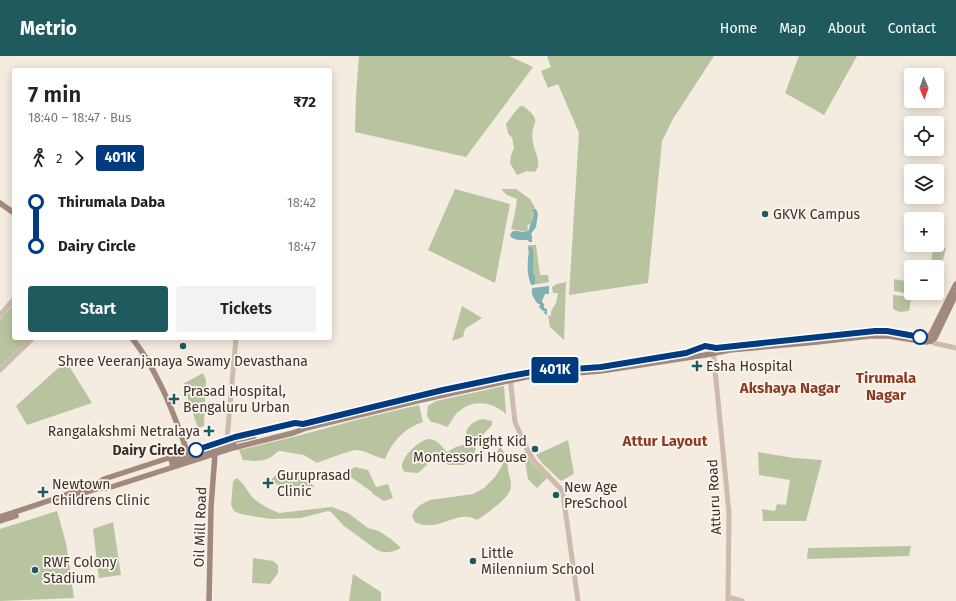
<!DOCTYPE html>
<meta charset="utf-8">
<style>
:root{--surface:#fff;--page:#f2f2f2;--text:#222;--muted:#767676;--accent:#1f5a5e}
body{margin:0;font-family:"Fira Sans",sans-serif;background:var(--page);color:var(--text);height:100vh;display:flex;flex-direction:column;font-size:15px;white-space:nowrap}
*{box-sizing:border-box;margin:0}
p{font-size:13px;color:var(--muted)}
.icon{flex:none;width:22px;height:22px;fill:none;stroke:currentColor;stroke-width:2;stroke-linecap:round;stroke-linejoin:round}
.map{position:relative;flex:1;overflow:hidden}
.side{position:absolute;left:12px;top:12px;width:320px;height:272px;display:flex;flex-direction:column;background:var(--surface);border-radius:4px;box-shadow:0 2px 10px #0003}
.side>*{flex:none}
.badge{padding:0 8px;border-radius:3px;font-size:14px;line-height:26px}
.needle{width:26px;rotate:178deg}
.controls{position:absolute;left:904px;top:12px;display:grid;gap:8px}
.controls a{display:grid;place-items:center;width:40px;height:40px;border-radius:4px;background:var(--surface);box-shadow:0 2px 10px #0003;font-size:20px}
.map>.badge{position:absolute;translate:-50% -50%;box-shadow:0 0 0 2px #fff}
.legs{display:flex;align-items:center;gap:6px;height:44px;padding:0 16px;font-size:13px}
.legs p{margin-inline-start:auto}
.overview{display:flex;align-items:center;justify-content:space-between;height:68px;padding:0 16px}
h1{font-size:22px;font-weight:600;line-height:30px}
.primary-button{display:flex;gap:8px;margin-top:auto;padding:8px 16px}
.primary-button a{flex:1;height:46px;border-radius:4px;background:var(--accent);color:#fff;font-size:16px;font-weight:600;line-height:46px;text-align:center}
.primary-button a+a{background:var(--page);color:var(--text)}
ul{padding:0 16px;list-style:none}
li{display:flex;align-items:center;gap:14px;height:44px;font-size:15px}
li i{display:grid;place-items:center;width:6px;height:100%;margin:0 5px;background:currentColor}
li i::after{content:'';width:10px;height:10px;margin:-5px;border:3px solid;border-radius:50%;background:var(--surface)}
li p{margin-inline-start:auto}
li:first-child i{background:linear-gradient(#0000 50%,currentColor 0)}
li:last-child i{background:linear-gradient(currentColor 50%,#0000 0)}
header{display:flex;align-items:center;gap:24px;box-sizing:border-box;height:56px;padding:0 20px;background:var(--accent);color:#fff}
header strong{font-size:19px}
nav{display:flex;gap:22px;margin-inline-start:auto;font-size:14px}
.map>svg:first-child{display:block}
.green{fill:#b8c4a0}
.water{fill:#7fb0b2}
.lines{fill:none;stroke-linecap:round;stroke-linejoin:round}
.tertiary{stroke:#cdbbac;stroke-width:5}
.secondary{stroke:#a18a7d;stroke-width:5.5}
.secondary-bridge{stroke:#a18a7d;stroke-width:5.5}
.line-1-casing{stroke:#fff;stroke-width:9}
.line-1{stroke:#003b80;stroke-width:6}
.poi-dot{fill:#1f5a5e;stroke:#fbf5ee;stroke-width:1.5}
.stop-1-dot{fill:#fff;stroke:#003b80;stroke-width:2}
.labels{text-anchor:middle;stroke-width:3.5;stroke-linejoin:round;paint-order:stroke}
.poi-label{font-size:14px;fill:#3b302b;stroke:#fbf5ee;text-anchor:start}
.stop-label{font-size:14px;font-weight:bold;fill:#3b302b;stroke:#fbf5ee;text-anchor:end}
.street-label{font-size:14px;fill:#3b302b;stroke:#fbf5ee}
.neighbourhood-label{font-size:15px;font-weight:bold;fill:#8c3b22;stroke:#fbf5ee}
</style>
<header>
<strong>Metrio</strong>
<nav><a>Home</a><a>Map</a><a>About</a><a>Contact</a></nav>
</header>
<div class="map">
<svg width="956" height="545" viewBox="0 0 956 545">
<rect width="100%" height="100%" fill="#f4ebe1"/>
<path class="green" d="M 359,0 L 509,0 L 533,11 L 466,101 L 355,76 L 356,40 Z
M 547,0 L 714,0 L 673,63 L 662,85 L 648,227 L 569,239 L 579,77 L 558,28 L 548,32 L 541,15 L 551,11 Z
M 799,0 L 857,0 L 824,59 L 785,37 Z
M 520,50 C 524,50 525,51 528,54 C 530,56 533,58 534,61 C 537,66 534,68 533,73 C 532,76 532,82 533,86 C 534,97 543,106 535,116 L 527,115 L 517,119 L 510,107 L 511,99 L 514,92 L 512,82 L 508,77 L 506,68 L 514,57 Z
M 455,133 L 510,148 L 495,227 L 428,194 Z
M 501,133 L 516,133 L 530,143 L 535,152 L 534,155 L 531,167 L 527,170 L 528,172 L 527,176 L 511,173 L 515,157 L 517,143 L 507,139 Z
M 528,189 L 536,189 L 540,219 L 548,219 L 549,226 L 532,229 Z
M 934,189 L 946,192 L 937,228 L 937,211 L 930,211 Z
M 894,223 L 911,226 L 912,238 L 894,235 Z
M 566,226 L 564,284 L 550,271 L 548,259 L 551,260 C 551,252 553,253 556,247 C 557,244 557,240 558,237 L 553,237 L 552,231 L 557,228 Z
M 893,239 L 902,240 L 911,242 L 909,255 L 900,256 L 893,253 Z
M 14,248 L 14,282 L 30,282 L 0,310 L 0,263 Z
M 462,250 L 482,262 L 465,273 L 463,281 L 452,285 Z
M 66,305 L 92,347 L 27,369 L 16,350 Z
M 203,317 L 206,324 L 204,370 L 198,372 L 183,328 Z
M 504,330 L 506,358 C 492,345 472,343 458,356 C 453,360 451,368 447,371 L 437,367 L 431,366 L 427,360 L 428,350 L 436,345 Z
M 419,349 L 423,366 C 405,372 392,385 385,403 C 375,401 367,395 357,394 C 350,394 325,404 317,407 L 304,399 L 280,395 C 275,396 274,400 269,402 C 262,406 250,405 243,404 L 239,394 L 297,380 L 364,362 Z
M 483,363 L 492,365 L 492,369 C 483,378 475,388 474,401 L 468,406 L 463,409 L 448,409 L 442,403 L 435,402 C 428,406 425,412 418,417 L 405,416 C 403,414 402,413 402,411 C 401,401 421,382 430,383 C 438,384 442,391 447,396 L 456,391 L 466,388 C 467,384 466,381 466,378 C 467,369 476,364 483,363 Z
M 568,384 L 574,418 L 561,425 L 542,407 L 536,399 Z
M 500,391 C 508,401 507,402 508,414 C 509,419 511,424 511,429 C 511,432 510,435 508,438 C 504,445 484,460 477,464 C 457,452 439,478 415,466 L 412,460 L 414,455 L 420,449 L 430,444 L 473,438 L 484,432 L 495,421 L 502,410 L 503,406 L 501,401 L 497,396 Z
M 522,396 L 526,396 L 531,406 L 547,422 L 537,432 L 528,423 L 526,410 Z
M 758,396 L 794,402 L 822,404 L 806,465 L 763,465 L 762,453 L 775,455 L 777,448 L 786,449 L 790,424 L 759,419 Z
M 355,411 L 368,414 L 376,431 L 388,428 L 393,442 L 384,445 L 373,438 L 372,436 L 345,417 Z
M 291,415 L 298,416 L 315,431 C 310,431 304,429 299,430 C 285,431 283,433 271,424 C 276,417 283,416 291,415 Z
M 236,422 C 243,425 247,435 252,441 C 260,448 269,453 279,457 L 332,451 L 348,457 L 368,472 L 379,475 L 391,483 L 401,492 C 393,496 386,498 377,494 L 344,470 L 331,456 L 328,455 L 301,462 L 271,463 L 251,460 L 241,458 L 234,455 L 231,449 L 233,426 Z
M 57,455 L 66,487 L 74,542 L 0,545 L 0,473 Z
M 113,466 L 121,519 L 99,522 L 93,473 Z
M 911,490 L 909,500 L 807,503 L 808,492 Z
M 253,502 L 273,505 L 278,509 L 278,517 L 270,528 L 252,527 Z
M 353,518 L 381,536 L 381,545 L 349,545 Z"/>
<path class="water" d="M 534,153 L 536,153 L 538,158 L 536,171 L 531,178 L 532,180 L 532,186 L 529,186 L 528,184 C 523,184 514,185 510,180 C 513,169 522,180 529,174 C 530,167 535,161 533,154 Z
M 528,191 L 532,191 C 534,197 533,210 533,218 L 535,220 L 535,228 L 531,229 C 528,221 527,212 528,204 C 528,197 530,199 528,191 Z
M 549,230 L 549,238 L 545,238 L 542,245 L 543,247 L 544,248 L 544,252 L 547,253 L 547,259 L 544,257 L 545,255 L 543,255 L 539,251 L 540,248 L 538,248 C 535,244 531,239 532,233 L 533,232 Z"/>
<g class="lines">
<path class="tertiary" d="M 0,259 L 14,243
M 929,283 L 931,285 L 934,287 L 956,292
M 713,293 L 729,457 L 728,545
M 0,314 L 33,282
M 510,321 L 515,366 L 527,393 L 534,405 L 560,432 L 563,438 L 578,545
M 230,386 L 227,383 L 236,282
M 728,541 L 742,545"/>
<path class="secondary" d="M 0,147 L 14,157
M 132,282 C 142,295 151,309 158,324 C 171,348 179,373 188,398
M 232,385 L 254,380
M 73,440 L 99,432 L 108,432 L 233,392 L 293,377 L 306,372 L 421,344 L 526,321 L 601,315 L 705,299 L 730,294 L 817,286 L 870,280 L 889,280 L 926,286 L 931,285 L 935,282 L 956,238
M 0,461 L 57,442 L 100,426 L 104,423 L 227,383 L 295,367 L 303,368 L 443,334 L 510,320 L 532,316 L 601,311 L 686,297 L 705,290 L 716,292 L 870,275 L 887,275 L 922,281 L 928,280 L 931,278 L 956,228
M 0,465 L 16,460
M 209,545 L 211,451 L 215,398 L 214,396"/>
<path class="secondary-bridge" d="M 171,404 L 188,399
M 172,408 L 234,389"/>
</g>
<g class="lines">
<g class="line-1-casing">
<path id="line-1" d="M 196,394 L 235,381 L 295,367 L 303,368 L 443,334 L 510,320 L 532,316 L 601,311 L 686,297 L 705,290 L 716,292 L 875,275 L 887,275 L 920,281"/>
</g>
<use href="#line-1" class="line-1"/>
</g>
<g class="poi-dot">
<circle cx="765" cy="158" r="4"/>
<circle cx="183" cy="290" r="4"/>
<path d="M695 304h4v4h4v4h-4v4h-4v-4h-4v-4h4z"/>
<path d="M172 337h4v4h4v4h-4v4h-4v-4h-4v-4h4z"/>
<path d="M207 369h4v4h4v4h-4v4h-4v-4h-4v-4h4z"/>
<circle cx="535" cy="393" r="4"/>
<path d="M266 421h4v4h4v4h-4v4h-4v-4h-4v-4h4z"/>
<path d="M41 430h4v4h4v4h-4v4h-4v-4h-4v-4h4z"/>
<circle cx="556" cy="439" r="4"/>
<circle cx="473" cy="505" r="4"/>
<circle cx="35" cy="514" r="4"/>
</g>
<g class="stop-1-dot">
<circle cx="920" cy="281" r="7"/>
<circle cx="196" cy="394" r="7"/>
</g>
<g class="labels">
<g class="poi-label">
<text x="773" y="163">GKVK Campus</text>
<text x="183" y="310" text-anchor="middle">Shree Veeranjanaya Swamy Devasthana</text>
<text x="706" y="315">Esha Hospital</text>
<text x="183" y="340">Prasad Hospital,<tspan x="183" dy="16">Bengaluru Urban</tspan></text>
<text x="200" y="380" text-anchor="end">Rangalakshmi Netralaya</text>
<text x="527" y="390" text-anchor="end">Bright Kid<tspan x="527" dy="16">Montessori House</tspan></text>
<text x="277" y="424">Guruprasad<tspan x="277" dy="16">Clinic</tspan></text>
<text x="52" y="433">Newtown<tspan x="52" dy="16">Childrens Clinic</tspan></text>
<text x="564" y="436">New Age<tspan x="564" dy="16">PreSchool</tspan></text>
<text x="481" y="502">Little<tspan x="481" dy="16">Milennium School</tspan></text>
<text x="43" y="511">RWF Colony<tspan x="43" dy="16">Stadium</tspan></text>
</g>
<g class="stop-label">
<text x="185" y="399">Dairy Circle</text>
</g>
<g class="street-label">
<text transform="translate(714 441) rotate(-93)" y="5">Atturu Road</text>
<text transform="translate(200 471) rotate(-88)" y="5">Oil Mill Road</text>
</g>
<g class="neighbourhood-label">
<text x="886" y="327">Tirumala<tspan x="886" dy="17">Nagar</tspan></text>
<text x="790" y="337">Akshaya Nagar</text>
<text x="665" y="390">Attur Layout</text>
</g>
</g>
</svg>
<div class="controls">
<a><svg class="needle" viewBox="-14 -14 28 28"><path d="M0-13l5 13h-10z" fill="#e53935"/><path d="M0 13l5-13h-10z" fill="#767676"/></svg></a>
<a><svg class="icon" aria-label="locate" viewBox="0 0 24 24"><circle cx="12" cy="12" r="6"/><path d="M12 2v4M12 18v4M2 12h4M18 12h4"/></svg></a>
<a><svg class="icon" aria-label="layers" viewBox="0 0 24 24"><path d="M12 4l9 5-9 5-9-5zM3 14l9 5 9-5"/></svg></a>
<a>+</a>
<a>−</a>
</div>
<b class="badge" style="left:555px;top:314px;background:#003b80;color:#fff">401K</b>
<section class="side">
<div class="overview"><div><h1>7 min</h1><p>18:40 – 18:47 · Bus</p></div><b>₹72</b></div>
<div class="legs"><svg class="icon" aria-label="walk" viewBox="0 0 24 24"><circle cx="13" cy="4" r="2"/><path d="M13 8l-2 6 4 7M11 14l-3 7M7 12l3-4h3l4 4"/></svg>2<svg class="icon" aria-label="forward" viewBox="0 0 24 24"><path d="M9 5l7 7-7 7"/></svg><b class="badge" style="background:#003b80;color:#fff">401K</b></div>
<ul>
<li><i style="color:#003b80"></i><b>Thirumala Daba</b><p>18:42</p></li>
<li><i style="color:#003b80"></i><b>Dairy Circle</b><p>18:47</p></li>
</ul>
<div class="primary-button"><a>Start</a><a>Tickets</a></div>
</section>
</div>
